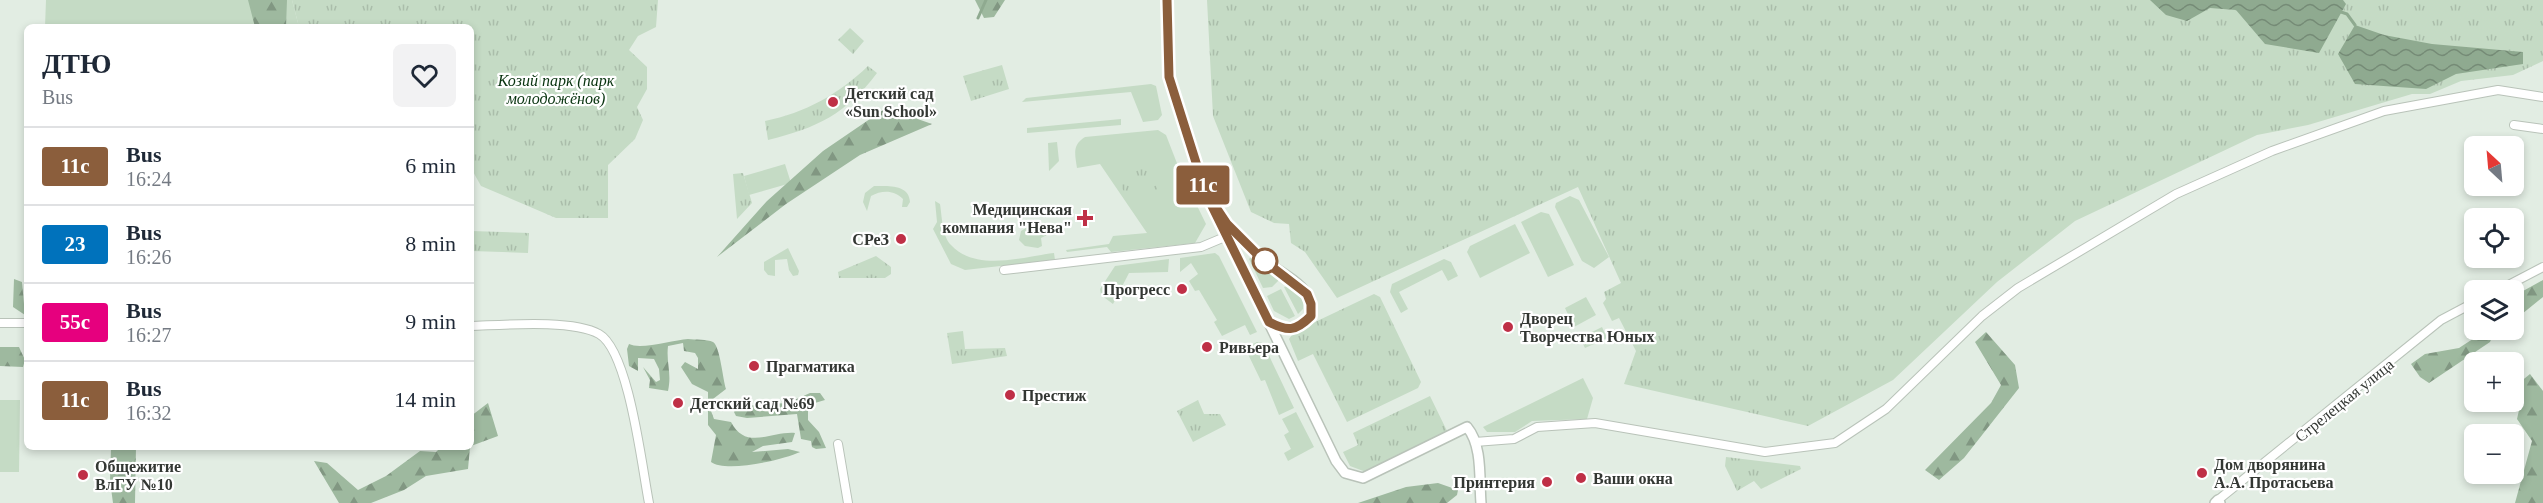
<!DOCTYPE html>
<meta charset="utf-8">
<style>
:root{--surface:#fff;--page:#f2f2f3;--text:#1f2937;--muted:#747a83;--line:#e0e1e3}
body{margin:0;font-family:Georgia,serif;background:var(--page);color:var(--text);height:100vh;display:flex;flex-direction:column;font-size:22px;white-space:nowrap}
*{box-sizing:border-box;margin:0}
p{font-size:20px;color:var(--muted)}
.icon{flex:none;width:33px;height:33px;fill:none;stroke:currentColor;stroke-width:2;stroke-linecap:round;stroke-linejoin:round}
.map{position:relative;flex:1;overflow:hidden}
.sheet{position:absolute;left:24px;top:24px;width:450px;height:426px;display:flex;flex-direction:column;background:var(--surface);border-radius:9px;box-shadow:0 3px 9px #0003}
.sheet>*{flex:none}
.badge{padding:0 12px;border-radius:4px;font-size:21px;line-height:39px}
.needle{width:39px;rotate:334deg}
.tools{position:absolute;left:2464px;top:136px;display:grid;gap:12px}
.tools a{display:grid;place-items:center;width:60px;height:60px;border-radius:9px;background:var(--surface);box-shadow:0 3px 9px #0003;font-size:30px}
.map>.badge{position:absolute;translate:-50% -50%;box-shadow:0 0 0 3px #fff}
.round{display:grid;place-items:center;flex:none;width:63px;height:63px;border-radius:9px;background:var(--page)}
.headline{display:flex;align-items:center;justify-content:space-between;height:102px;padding:0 18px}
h1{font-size:28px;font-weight:700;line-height:45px}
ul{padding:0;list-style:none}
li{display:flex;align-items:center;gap:18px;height:78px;padding:0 18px;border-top:2px solid var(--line)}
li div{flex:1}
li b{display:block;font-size:22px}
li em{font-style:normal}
li .badge{min-width:66px;font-weight:700;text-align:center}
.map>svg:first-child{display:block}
.grass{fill:#c5dbc5}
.forest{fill:url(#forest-firs)}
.park{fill:url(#park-tufts)}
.water{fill:url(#water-waves)}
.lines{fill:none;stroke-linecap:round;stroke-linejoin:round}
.stream{stroke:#8faa90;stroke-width:3}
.minor-casing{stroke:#b9c3b9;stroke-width:10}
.tertiary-casing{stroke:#b9c3b9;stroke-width:12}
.minor{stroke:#fff;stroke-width:8}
.tertiary{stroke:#fff;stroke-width:9}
.line-casing{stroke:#fff;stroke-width:14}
.line{stroke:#8b5e3c;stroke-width:9}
.poi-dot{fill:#bf2f46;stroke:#fff;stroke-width:2}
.stop-dot{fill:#fff;stroke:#8b5e3c;stroke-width:3}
.labels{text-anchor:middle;stroke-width:4.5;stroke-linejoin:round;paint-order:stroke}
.park-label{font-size:16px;font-style:italic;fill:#08330f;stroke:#fff}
.poi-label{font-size:16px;font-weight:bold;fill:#333733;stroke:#fff;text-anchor:start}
.street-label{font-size:16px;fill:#333733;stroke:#fff}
</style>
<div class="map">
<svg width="2543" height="503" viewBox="0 0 2543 503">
<defs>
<pattern id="forest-firs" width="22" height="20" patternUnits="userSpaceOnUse" patternTransform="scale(1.5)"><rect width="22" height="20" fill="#9eb99f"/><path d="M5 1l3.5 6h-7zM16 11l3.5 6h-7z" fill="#819782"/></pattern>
<pattern id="park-tufts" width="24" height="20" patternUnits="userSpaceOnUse" patternTransform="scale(1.5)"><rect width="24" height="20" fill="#c5dbc5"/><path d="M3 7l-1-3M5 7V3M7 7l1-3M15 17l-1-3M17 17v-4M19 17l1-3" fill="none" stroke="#aabdaa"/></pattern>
<pattern id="water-waves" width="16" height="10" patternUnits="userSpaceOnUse" patternTransform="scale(1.5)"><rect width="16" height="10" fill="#8faa90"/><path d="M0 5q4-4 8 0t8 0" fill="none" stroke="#758b76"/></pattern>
</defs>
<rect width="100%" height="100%" fill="#e2ede3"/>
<path class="grass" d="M 46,0 L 292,0 L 299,27 L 45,27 Z
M 1151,84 L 1156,86 L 1162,115 L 1158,120 L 1143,122 L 1131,92 L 1022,102 L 1026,98 Z
M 1121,119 L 1121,125 L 1027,133 L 1027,128 Z
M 1158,130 L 1166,135 L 1180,171 L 1206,224 L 1195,243 L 1111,252 L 1107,247 L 1067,252 L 1066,250 L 1109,244 L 1113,236 L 1147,233 L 1100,164 L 1077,168 C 1075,154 1072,145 1085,137 Z
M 1057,142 L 1059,161 L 1049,171 L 1048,143 Z
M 785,164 L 791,183 L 749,195 L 744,176 Z
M 874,186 C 888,186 909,184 910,202 L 907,207 L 902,207 L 903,199 C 894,190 882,190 871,196 L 867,211 L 863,202 L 865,193 Z
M 1570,196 L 1579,200 L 1609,257 L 1594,268 L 1582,261 L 1555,207 L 1556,203 Z
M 935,201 L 940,204 C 942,216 942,236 951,245 C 976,272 1022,257 1054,253 L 1055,260 L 965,270 L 951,264 L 933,229 L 937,222 Z
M 1541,212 L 1549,214 L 1574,265 L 1548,277 L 1521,222 Z
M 1034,223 L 1049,229 L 1047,235 L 1041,238 L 1042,246 L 1038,248 L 1025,246 L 1019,240 L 1021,231 Z
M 1515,224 L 1530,253 L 1480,278 L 1467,252 L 1470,246 Z
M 788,248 L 799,271 L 798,275 L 793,276 L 789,270 L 787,259 L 775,260 L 775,276 L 768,275 L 764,270 L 764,262 Z
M 1215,253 L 1219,256 L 1257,332 L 1250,335 L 1245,325 L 1222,336 L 1214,322 L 1217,320 L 1199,290 L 1195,291 L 1189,281 L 1198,274 L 1191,263 L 1180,272 L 1180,258 Z
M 1251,257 L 1279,280 L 1272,287 L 1263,288 L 1249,259 Z
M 1169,259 L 1168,272 L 1129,273 L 1113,304 L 1101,295 L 1100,289 L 1115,266 Z
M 1444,259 L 1451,262 L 1458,276 L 1448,281 L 1442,270 L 1399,292 L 1408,309 L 1401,313 L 1390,292 L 1392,284 Z
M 1288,286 L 1303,300 L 1303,309 L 1298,314 L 1284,287 Z
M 1281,289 L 1295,316 L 1289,319 L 1274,311 L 1267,296 Z
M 1586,297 L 1596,315 L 1574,327 L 1565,308 Z
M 1602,327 L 1607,338 L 1585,348 L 1580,338 Z
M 1257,342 L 1263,343 L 1294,408 L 1279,415 L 1265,380 L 1261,381 L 1245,348 Z
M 1583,378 L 1593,398 L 1587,419 L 1532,421 L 1515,432 L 1487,432 L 1483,427 Z
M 0,400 L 20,400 L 19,472 L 0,472 Z
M 1296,412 L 1314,447 L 1288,461 L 1284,453 L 1291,449 L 1284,435 L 1289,432 L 1282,419 Z"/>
<path class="forest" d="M 248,0 L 287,0 L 286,27 L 255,27 Z
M 975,0 L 1005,0 L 994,17 L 984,18 Z
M 886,108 L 932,124 L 860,155 L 786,204 L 717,257 L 767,201 L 823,151 Z
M 14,279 L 22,282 L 25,315 L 13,307 Z
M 2543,280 L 2543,297 L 2517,318 L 2514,315 L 2514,296 Z
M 2485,331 L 2491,331 L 2493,335 L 2490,342 L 2429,383 L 2420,377 L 2411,364 L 2425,354 L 2459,348 Z
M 1986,332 L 2015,365 L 2019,388 L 1964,458 L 1939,480 L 1925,470 L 1991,403 L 2001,385 L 1975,342 Z
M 688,339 C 695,340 707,339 713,342 C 720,346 723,380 726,389 L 713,399 L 711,411 L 714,419 L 731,422 C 746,451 771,431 795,433 L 792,442 L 763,446 L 752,452 L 788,449 L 800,452 C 783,460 726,473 711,462 L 716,435 L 708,425 L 708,392 L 692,384 L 681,367 L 685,362 L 698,369 L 698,358 L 695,353 L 684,351 L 683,343 L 668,346 C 666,363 672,373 668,391 L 649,388 L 650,380 L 643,367 L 656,382 L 660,380 L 659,369 L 654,359 L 638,358 L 638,371 L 629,366 L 627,349 L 629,344 C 641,350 673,340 688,339 Z
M 0,347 L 19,347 L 25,360 L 23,367 L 0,366 Z
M 2530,374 L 2543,391 L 2543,503 L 2515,503 L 2532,441 L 2517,419 L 2522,397 L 2514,397 L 2514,387 Z
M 810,393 L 820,393 L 825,400 L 808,405 L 808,420 L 819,432 L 826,448 L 816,449 L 812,447 L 811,441 L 801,439 L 797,414 L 747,418 L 736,416 L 734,412 L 738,406 L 788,403 Z
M 488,403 L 498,436 L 471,446 L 471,416 Z
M 111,447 L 136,447 L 135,503 L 113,503 L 110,481 Z
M 441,447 L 470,447 L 468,469 L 426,476 L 404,490 L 371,503 L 339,503 L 314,461 L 327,463 L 358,490 L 386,476 L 420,451 L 436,452 Z
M 1438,483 L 1458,490 L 1457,495 L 1447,503 L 1358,503 L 1406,487 Z"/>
<path class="park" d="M 292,0 L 658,0 L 656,27 L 638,36 L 629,50 L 647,67 L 647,89 L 637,107 L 643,120 L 635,139 L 608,165 L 608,218 L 556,218 L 481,186 L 471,168 L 474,142 L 471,139 L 471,27 L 299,27 Z
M 1207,0 L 2543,0 L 2543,61 L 2513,75 L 2461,81 L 2430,94 L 2412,94 L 2308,125 L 2257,135 L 2075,221 L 1997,282 L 1893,380 L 1808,426 L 1624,384 L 1636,351 L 1619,318 L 1612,321 L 1603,303 L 1606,299 L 1604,292 L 1621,283 L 1578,187 L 1337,298 L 1305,252 L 1291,243 L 1289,224 L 1274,223 L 1251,212 L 1213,116 Z
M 850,28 L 864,41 L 853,54 L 838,40 Z
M 1002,65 L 1009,89 L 971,101 L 963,76 Z
M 868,66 L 877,73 C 846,114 817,128 768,140 L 765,121 C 805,113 839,94 868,66 Z
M 1149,154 L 1158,189 L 1127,196 L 1119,184 L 1132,158 Z
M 743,173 L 752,203 L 737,219 L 733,174 Z
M 471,231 L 529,233 L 528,253 L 471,251 Z
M 876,256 L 891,267 L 891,274 L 885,278 L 839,278 L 838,272 Z
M 1374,294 L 1380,297 L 1421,382 L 1418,388 L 1347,422 L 1313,354 L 1298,361 L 1289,339 L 1294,332 Z
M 963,331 L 965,349 L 1005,348 L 1007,356 L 952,364 L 947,333 Z
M 1430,396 L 1447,431 L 1366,472 L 1350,466 L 1343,452 L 1358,445 L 1353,433 Z
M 1198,400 L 1204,414 L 1220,414 L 1226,425 L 1193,442 L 1177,411 Z
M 1726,457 L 1800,466 L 1801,469 L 1761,489 L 1754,481 L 1737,491 L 1725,466 Z"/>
<path class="water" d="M 2150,0 L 2343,0 L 2346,4 L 2319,53 L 2265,44 L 2236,10 L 2210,8 L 2187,21 L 2166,15 Z
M 2355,25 L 2384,35 L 2432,44 L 2523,52 L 2523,64 L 2456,74 L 2426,89 L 2355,84 L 2338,54 Z"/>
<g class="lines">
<path class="stream" d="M 2341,12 L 2347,14 L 2355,25
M 978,18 L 986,0"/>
<g class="minor-casing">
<path id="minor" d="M 2514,125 L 2543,129
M 1004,270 L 1201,247 L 1232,234
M 2497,291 L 2543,267
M 0,323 L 27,323
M 471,326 C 503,325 572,319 599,334 C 629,351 642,468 649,503
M 1475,442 L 1514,439 L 1537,427 L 1595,423 L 1765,452 L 1835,443 L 1886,409 L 1982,316 L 2018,288 L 2176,194 L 2272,151 L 2384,111 L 2498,90 L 2543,97
M 838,444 L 848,503
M 2218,500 L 2441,320 L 2475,302"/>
</g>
<g class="tertiary-casing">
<path id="tertiary" d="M 1167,0 L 1169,77 L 1205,191 L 1336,461 L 1345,473 L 1363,478 L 1467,427 C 1483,446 1479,480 1481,503
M 1218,211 C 1231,229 1249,248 1266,262 C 1279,271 1298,281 1307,294 C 1316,307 1310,324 1295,327 C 1284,329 1279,328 1269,322
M 2215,503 L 2218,500 L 2220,503"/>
</g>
<use href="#minor" class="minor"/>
<use href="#tertiary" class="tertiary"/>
</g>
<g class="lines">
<g class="line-casing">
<path id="line" d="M 1167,0 L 1169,77 L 1205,191 L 1227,224 L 1263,260 L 1307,294 L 1311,304 L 1311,316 C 1296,331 1288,332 1269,322 L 1212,206"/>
</g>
<use href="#line" class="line"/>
</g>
<g class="poi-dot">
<circle cx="833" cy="102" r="6"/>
<path d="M1082 209h6v6h6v6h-6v6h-6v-6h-6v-6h6z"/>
<circle cx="901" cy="239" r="6"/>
<circle cx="1182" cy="289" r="6"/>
<circle cx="1508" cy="327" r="6"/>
<circle cx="1207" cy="347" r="6"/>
<circle cx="754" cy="366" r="6"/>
<circle cx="1010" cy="395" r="6"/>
<circle cx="678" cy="403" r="6"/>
<circle cx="2202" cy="473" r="6"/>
<circle cx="83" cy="475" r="6"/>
<circle cx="1581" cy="478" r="6"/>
<circle cx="1547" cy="482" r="6"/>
</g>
<circle class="stop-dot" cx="1265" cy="261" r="12"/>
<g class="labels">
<g class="park-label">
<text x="556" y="86">Козий парк (парк<tspan x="556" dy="18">молодожёнов)</tspan></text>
</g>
<g class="poi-label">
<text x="845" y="99">Детский сад<tspan x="845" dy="18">«Sun School»</tspan></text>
<text x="1072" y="215" text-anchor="end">Медицинская<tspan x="1072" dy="18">компания "Нева"</tspan></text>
<text x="889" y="245" text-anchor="end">СРеЗ</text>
<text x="1170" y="295" text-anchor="end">Прогресс</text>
<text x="1520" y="324">Дворец<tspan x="1520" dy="18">Творчества Юных</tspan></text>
<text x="1219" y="353">Ривьера</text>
<text x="766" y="372">Прагматика</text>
<text x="1022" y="401">Престиж</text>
<text x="690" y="409">Детский сад №69</text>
<text x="2214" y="470">Дом дворянина<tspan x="2214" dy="18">А.А. Протасьева</tspan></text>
<text x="95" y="472">Общежитие<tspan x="95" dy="18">ВлГУ №10</tspan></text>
<text x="1593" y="484">Ваши окна</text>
<text x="1535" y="488" text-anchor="end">Принтерия</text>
</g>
<g class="street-label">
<text transform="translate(2344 400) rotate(-39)" y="6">Стрелецкая улица</text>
</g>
</g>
</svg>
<div class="tools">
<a><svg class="needle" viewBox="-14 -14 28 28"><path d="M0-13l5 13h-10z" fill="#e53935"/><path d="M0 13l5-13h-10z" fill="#747a83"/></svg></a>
<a><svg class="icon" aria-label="locate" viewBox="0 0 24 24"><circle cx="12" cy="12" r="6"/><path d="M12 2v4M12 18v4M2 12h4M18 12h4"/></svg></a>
<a><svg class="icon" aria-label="layers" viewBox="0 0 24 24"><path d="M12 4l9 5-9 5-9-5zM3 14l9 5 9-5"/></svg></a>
<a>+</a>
<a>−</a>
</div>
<b class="badge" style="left:1203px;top:185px;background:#8b5e3c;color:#fff">11с</b>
<section class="sheet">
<div class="headline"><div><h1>ДТЮ</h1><p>Bus</p></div><a class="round"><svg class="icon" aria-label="heart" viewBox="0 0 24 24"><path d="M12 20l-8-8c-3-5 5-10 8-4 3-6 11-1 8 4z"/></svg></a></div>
<ul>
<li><span class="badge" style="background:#8b5e3c;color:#fff">11с</span><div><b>Bus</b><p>16:24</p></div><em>6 min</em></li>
<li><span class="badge" style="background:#0072bc;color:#fff">23</span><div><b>Bus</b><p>16:26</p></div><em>8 min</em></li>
<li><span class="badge" style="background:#e6007e;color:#fff">55с</span><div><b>Bus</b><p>16:27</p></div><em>9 min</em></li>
<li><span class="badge" style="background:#8b5e3c;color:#fff">11с</span><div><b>Bus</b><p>16:32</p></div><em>14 min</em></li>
</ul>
</section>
</div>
